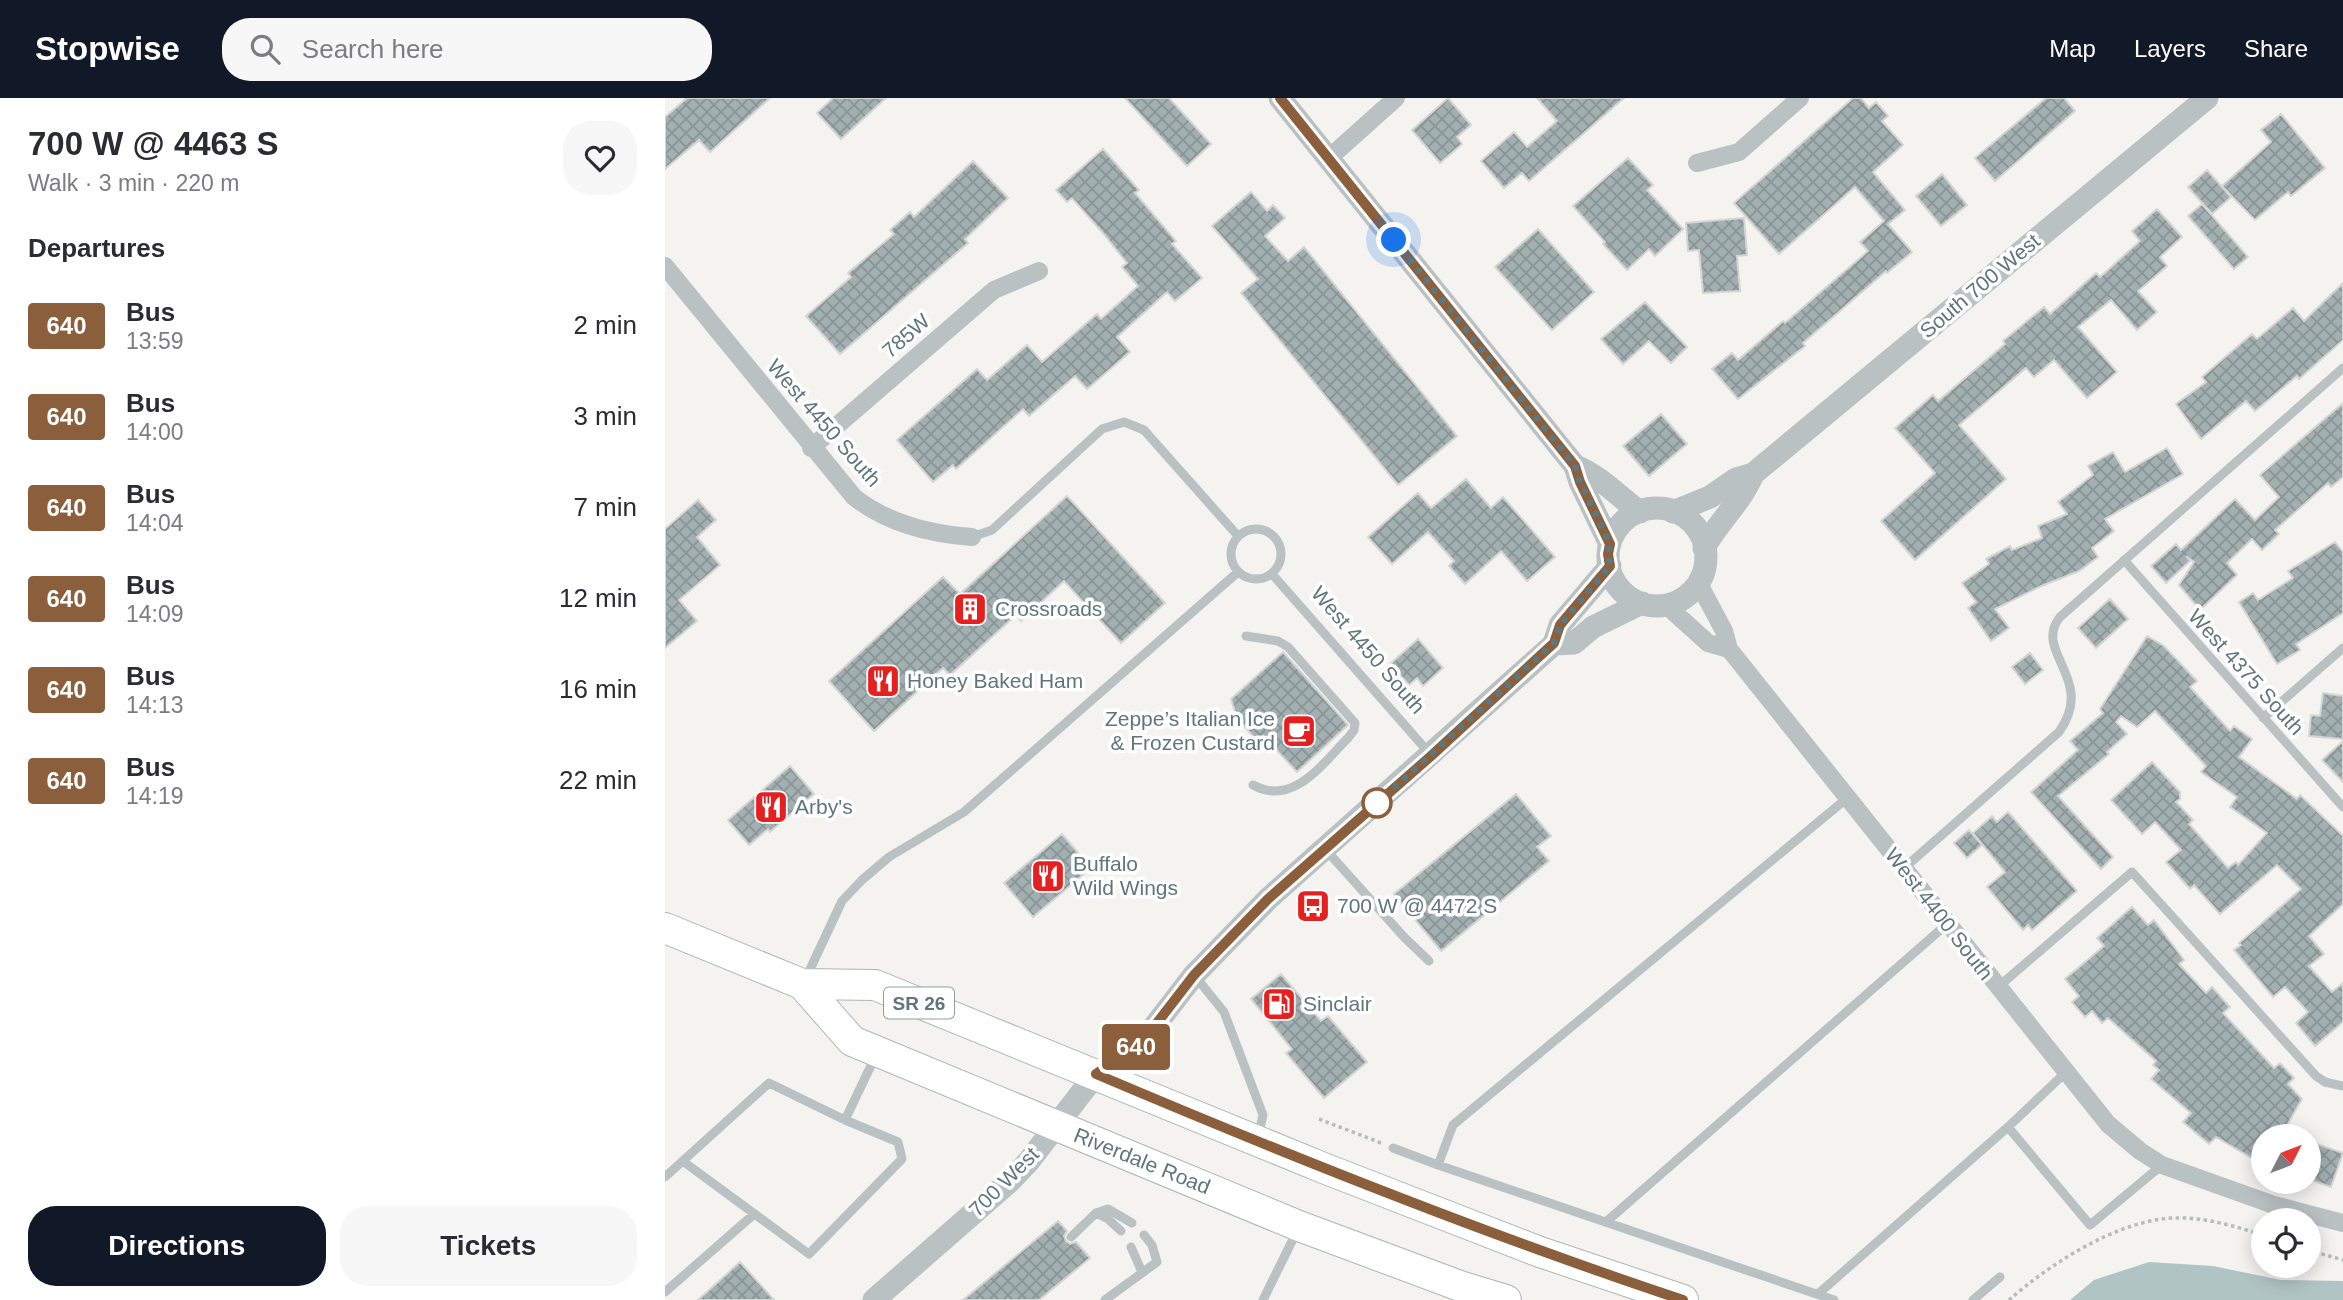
<!DOCTYPE html>
<meta charset="utf-8">
<style>
:root{--surface:#fff;--page:#f7f7f7;--text:#2b2b33;--muted:#7c7c81;--accent:#111827}
body{margin:0;font-family:Helvetica,sans-serif;background:var(--page);color:var(--text);height:100vh;display:flex;flex-direction:column;font-size:26px;white-space:nowrap}
*{box-sizing:border-box;margin:0}
p{font-size:23px;color:var(--muted)}
.icon{flex:none;width:38px;height:38px;fill:none;stroke:currentColor;stroke-width:2;stroke-linecap:round;stroke-linejoin:round}
.map{position:relative;flex:1;overflow:hidden}
.drawer{display:flex;flex-direction:column;background:var(--surface);width:665px}
.drawer>*{flex:none}
.badge{padding:0 14px;border-radius:5px;font-size:24px;line-height:46px}
.needle{width:46px;rotate:48deg}
.tools{position:absolute;left:1586px;top:1026px;display:grid;gap:14px}
.tools a{display:grid;place-items:center;width:70px;height:70px;border-radius:50%;background:var(--surface);box-shadow:0 4px 18px #0003;font-size:35px}
.you{position:absolute;width:35px;height:35px;margin:-18px;border:5px solid #fff;border-radius:50%;background:#1a73e8;box-shadow:0 0 0 10px #1a73e833}
.map>.badge{position:absolute;translate:-50% -50%;box-shadow:0 0 0 4px #fff}
h2{padding:0 28px;font-size:26px;line-height:63px}
.round{display:grid;place-items:center;flex:none;width:74px;height:74px;border-radius:28px;background:var(--page)}
.head{display:flex;align-items:center;justify-content:space-between;height:119px;padding:0 28px}
h1{font-size:33px;font-weight:700;line-height:52px}
.cta{display:flex;gap:14px;margin-top:auto;padding:14px 28px}
.cta a{flex:1;height:80px;border-radius:28px;background:var(--accent);color:#fff;font-size:28px;font-weight:700;line-height:80px;text-align:center}
.cta a+a{background:var(--page);color:var(--text)}
ul{padding:0;list-style:none}
li{display:flex;align-items:center;gap:21px;height:91px;padding:0 28px}
li div{flex:1}
li b{display:block;font-size:26px}
li em{font-style:normal}
li .badge{min-width:77px;font-weight:700;text-align:center}
header{display:flex;align-items:center;gap:42px;box-sizing:border-box;height:98px;padding:0 35px;background:var(--accent);color:#fff}
header strong{font-size:33px}
nav{display:flex;gap:38px;margin-inline-start:auto;font-size:24px}
.search{width:490px;height:63px;background:var(--page);display:flex;align-items:center;gap:18px;box-sizing:border-box;padding:0 24px;border-radius:28px;color:var(--muted);font-size:26px}
main{display:flex;flex:1;min-height:0}
.map>svg:first-child{display:block}
.water{fill:#b1c4c4}
.building{fill:url(#building-cross-hatch);stroke:#d5d5d3;stroke-width:2}
.lines{fill:none;stroke-linecap:round;stroke-linejoin:round}
.primary-casing{stroke:#aeb5b7;stroke-width:32}
.path{stroke:#b7bbbc;stroke-width:3.5;stroke-dasharray:3.5 3.5;stroke-linecap:butt}
.service{stroke:#bac1c3;stroke-width:9}
.minor{stroke:#bac1c3;stroke-width:18}
.tertiary{stroke:#bac1c3;stroke-width:23}
.primary{stroke:#fff;stroke-width:30}
.line-casing{stroke:#fff;stroke-width:16}
.line{stroke:#8b5e3c;stroke-width:10}
.walk{stroke:#5f767b;stroke-width:7;stroke-dasharray:0 12.6}
.stop-dot{fill:#fff;stroke:#8b5e3c;stroke-width:3.5}
.labels{text-anchor:middle;stroke-width:7;stroke-linejoin:round;paint-order:stroke}
.shield{fill:#fff;stroke:#8f9fa3;stroke-width:2}
.shield-label{font-size:19px;font-weight:bold;fill:#5f767b}
.street-label{font-size:21px;fill:#5f767b;stroke:#fff}
.poi-label{font-size:21px;fill:#5f767b;stroke:#fff;text-anchor:start}
</style>
<header>
<strong>Stopwise</strong>
<div class="search"><svg class="icon" aria-label="search" viewBox="0 0 24 24"><circle cx="10" cy="10" r="6"/><path d="M15 15l6 6"/></svg>Search here</div>
<nav><a>Map</a><a>Layers</a><a>Share</a></nav>
</header>
<main>
<section class="drawer">
<div class="head"><div><h1>700 W @ 4463 S</h1><p>Walk · 3 min · 220 m</p></div><a class="round"><svg class="icon" aria-label="heart" viewBox="0 0 24 24"><path d="M12 20l-8-8c-3-5 5-10 8-4 3-6 11-1 8 4z"/></svg></a></div>
<h2>Departures</h2>
<ul>
<li><span class="badge" style="background:#8b5e3c;color:#fff">640</span><div><b>Bus</b><p>13:59</p></div><em>2 min</em></li>
<li><span class="badge" style="background:#8b5e3c;color:#fff">640</span><div><b>Bus</b><p>14:00</p></div><em>3 min</em></li>
<li><span class="badge" style="background:#8b5e3c;color:#fff">640</span><div><b>Bus</b><p>14:04</p></div><em>7 min</em></li>
<li><span class="badge" style="background:#8b5e3c;color:#fff">640</span><div><b>Bus</b><p>14:09</p></div><em>12 min</em></li>
<li><span class="badge" style="background:#8b5e3c;color:#fff">640</span><div><b>Bus</b><p>14:13</p></div><em>16 min</em></li>
<li><span class="badge" style="background:#8b5e3c;color:#fff">640</span><div><b>Bus</b><p>14:19</p></div><em>22 min</em></li>
</ul>
<div class="cta"><a>Directions</a><a>Tickets</a></div>
</section>
<div class="map">
<svg width="1678" height="1202" viewBox="0 0 1678 1202">
<defs>
<pattern id="building-cross-hatch" width="8" height="8" patternUnits="userSpaceOnUse" patternTransform="scale(1.75)"><rect width="8" height="8" fill="#a3b0b2"/><path d="M0 0l8 8M0 8l8-8" fill="none" stroke="#889496"/></pattern>
</defs>
<rect width="100%" height="100%" fill="#f4f3f0"/>
<path class="water" d="M 1484,1164 L 1548,1168 L 1616,1182 L 1678,1183 L 1678,1202 L 1405,1202 L 1429,1182 Z"/>
<path class="building" d="M 22,0 L 105,0 L 45,54 L 34,42 L 0,71 L 0,19 Z
M 168,0 L 221,0 L 176,41 L 152,15 Z
M 460,0 L 504,0 L 546,46 L 522,68 Z
M 783,0 L 806,27 L 792,39 L 797,46 L 775,65 L 747,32 Z
M 872,0 L 959,0 L 864,83 L 857,75 L 839,90 L 816,63 L 849,34 L 862,49 L 892,23 Z
M 1188,0 L 1196,0 L 1204,10 L 1211,4 L 1223,18 L 1217,23 L 1238,47 L 1208,74 L 1240,112 L 1223,126 L 1247,154 L 1222,175 L 1221,173 L 1138,245 L 1140,248 L 1073,301 L 1047,271 L 1067,255 L 1073,262 L 1118,223 L 1120,225 L 1203,153 L 1195,144 L 1219,123 L 1190,89 L 1114,156 L 1069,105 Z
M 1381,0 L 1399,0 L 1410,13 L 1330,83 L 1310,60 Z
M 1616,16 L 1660,70 L 1626,98 L 1623,94 L 1590,122 L 1557,88 L 1606,44 L 1596,32 Z
M 438,51 L 474,92 L 470,95 L 511,143 L 507,146 L 537,180 L 510,203 L 502,194 L 452,239 L 465,254 L 422,291 L 410,278 L 364,318 L 358,311 L 291,371 L 288,367 L 268,384 L 232,342 L 312,271 L 322,282 L 362,247 L 377,264 L 432,216 L 436,221 L 473,188 L 457,169 L 462,165 L 438,135 L 407,100 L 402,104 L 391,92 Z
M 963,60 L 988,87 L 982,92 L 1018,131 L 990,158 L 984,151 L 962,172 L 938,146 L 940,144 L 908,108 Z
M 308,63 L 343,100 L 300,141 L 303,145 L 175,256 L 141,218 L 186,179 L 183,175 L 229,136 L 225,132 L 245,114 L 249,119 Z
M 1542,72 L 1566,99 L 1547,116 L 1523,89 Z
M 1277,76 L 1302,107 L 1276,128 L 1251,98 Z
M 586,94 L 602,113 L 608,107 L 620,120 L 600,138 L 623,163 L 639,149 L 792,338 L 733,387 L 576,195 L 593,181 L 547,128 Z
M 1537,106 L 1583,159 L 1569,171 L 1523,118 Z
M 1492,111 L 1517,139 L 1495,159 L 1502,168 L 1473,193 L 1492,214 L 1472,232 L 1446,202 L 1413,229 L 1452,274 L 1422,300 L 1389,262 L 1369,279 L 1361,270 L 1294,327 L 1341,381 L 1250,462 L 1216,423 L 1270,375 L 1230,330 L 1268,297 L 1273,303 L 1340,246 L 1338,243 L 1379,209 L 1385,216 L 1431,175 L 1435,179 L 1475,143 L 1467,133 Z
M 1079,120 L 1082,157 L 1072,158 L 1075,193 L 1038,195 L 1034,152 L 1023,153 L 1021,125 Z
M 873,131 L 929,194 L 887,232 L 830,169 Z
M 1678,185 L 1678,242 L 1634,281 L 1632,278 L 1590,313 L 1581,303 L 1536,341 L 1511,306 L 1541,284 L 1537,279 L 1587,236 L 1592,241 L 1628,210 L 1639,223 Z
M 980,204 L 1022,249 L 1006,265 L 984,243 L 958,266 L 936,241 Z
M 1678,305 L 1678,379 L 1666,389 L 1663,385 L 1610,432 L 1614,436 L 1597,452 L 1587,441 L 1562,465 L 1572,477 L 1535,512 L 1514,487 L 1529,464 L 1521,458 L 1525,463 L 1501,485 L 1486,468 L 1511,446 L 1516,452 L 1570,401 L 1590,422 L 1614,399 L 1595,377 Z
M 996,316 L 1022,346 L 984,378 L 958,348 Z
M 1502,350 L 1518,376 L 1440,421 L 1449,433 L 1427,450 L 1433,459 L 1414,473 L 1374,489 L 1330,511 L 1344,530 L 1326,543 L 1303,510 L 1311,504 L 1297,485 L 1324,466 L 1321,461 L 1345,448 L 1347,452 L 1377,440 L 1373,428 L 1402,416 L 1393,404 L 1428,377 L 1423,368 L 1448,354 L 1460,374 Z
M 801,381 L 826,410 L 838,399 L 890,459 L 862,483 L 836,453 L 800,486 L 784,468 L 789,463 L 763,434 L 727,466 L 703,439 L 753,395 L 766,410 Z
M 402,398 L 500,505 L 456,545 L 399,483 L 356,523 L 351,517 L 285,577 L 278,570 L 209,633 L 164,583 L 278,479 L 295,496 Z
M 33,402 L 51,422 L 32,439 L 55,467 L 14,502 L 32,523 L 0,550 L 0,431 Z
M 1670,444 L 1678,454 L 1678,515 L 1631,546 L 1635,552 L 1612,566 L 1574,504 L 1588,495 L 1593,502 L 1628,480 L 1623,473 Z
M 1445,501 L 1463,521 L 1431,550 L 1413,530 Z
M 1482,538 L 1499,548 L 1532,583 L 1525,589 L 1565,633 L 1569,628 L 1587,641 L 1574,659 L 1632,701 L 1635,697 L 1678,738 L 1678,806 L 1644,838 L 1659,856 L 1644,868 L 1667,894 L 1678,885 L 1678,924 L 1650,948 L 1631,925 L 1643,914 L 1620,889 L 1608,899 L 1569,852 L 1576,847 L 1574,845 L 1636,791 L 1612,767 L 1555,816 L 1529,787 L 1525,791 L 1501,764 L 1516,752 L 1490,724 L 1477,736 L 1446,702 L 1487,664 L 1515,694 L 1515,701 L 1511,704 L 1528,722 L 1524,726 L 1563,770 L 1571,764 L 1573,767 L 1602,735 L 1565,709 L 1572,699 L 1536,674 L 1541,668 L 1490,613 L 1472,629 L 1456,618 L 1451,624 L 1462,636 L 1442,654 L 1444,656 L 1393,698 L 1448,759 L 1436,771 L 1366,694 L 1413,652 L 1405,643 L 1438,615 L 1435,611 Z
M 753,541 L 778,570 L 758,588 L 752,580 L 744,587 L 725,566 Z
M 618,554 L 683,627 L 632,674 L 609,649 L 592,643 L 572,620 L 566,601 Z
M 1365,555 L 1378,572 L 1360,586 L 1347,569 Z
M 1658,595 L 1678,598 L 1678,641 L 1644,638 L 1646,617 L 1655,618 Z
M 1678,643 L 1678,684 L 1657,662 Z
M 125,668 L 149,696 L 105,734 L 103,731 L 84,747 L 63,722 Z
M 851,696 L 886,738 L 872,749 L 884,763 L 776,853 L 729,796 Z
M 1343,714 L 1412,793 L 1367,832 L 1363,827 L 1358,832 L 1322,789 L 1340,774 L 1308,735 L 1327,718 L 1332,724 Z
M 1304,732 L 1317,747 L 1302,760 L 1289,745 Z
M 397,736 L 426,770 L 368,819 L 339,785 Z
M 1467,809 L 1483,827 L 1489,822 L 1519,862 L 1514,866 L 1541,895 L 1547,889 L 1565,909 L 1558,915 L 1609,970 L 1615,965 L 1629,980 L 1623,986 L 1637,1001 L 1616,1038 L 1598,1038 L 1598,1047 L 1590,1062 L 1551,1039 L 1544,1046 L 1518,1024 L 1526,1015 L 1486,981 L 1494,972 L 1488,967 L 1491,963 L 1443,920 L 1437,925 L 1427,913 L 1420,919 L 1407,904 L 1414,898 L 1400,881 L 1439,848 L 1432,840 Z
M 616,876 L 656,923 L 663,918 L 702,964 L 659,1000 L 621,955 L 627,951 L 586,901 Z
M 1643,1043 L 1678,1055 L 1666,1089 L 1643,1081 Z
M 393,1123 L 402,1133 L 399,1138 L 401,1143 L 405,1146 L 411,1144 L 425,1160 L 374,1202 L 298,1202 Z
M 75,1164 L 109,1202 L 33,1202 Z"/>
<g class="lines">
<g class="primary-casing">
<path id="primary" d="M 0,830 L 137,886 L 210,887 L 661,1071 L 875,1154 L 1018,1202
M 137,886 L 187,943 L 634,1128 L 795,1188 L 841,1202"/>
</g>
<path class="path" d="M 654,1021 L 716,1045
M 1643,1152 L 1678,1162
M 1344,1202 C 1385,1166 1452,1122 1509,1120 C 1540,1119 1569,1128 1598,1137"/>
<path class="service" d="M566 456a25 25 0 1 1 50 0a25 25 0 1 1-50 0Z
M 307,439 L 327,432 L 437,331 L 459,324 L 479,332 L 573,438
M 1459,462 L 1678,709
M 607,476 L 765,656
M 581,538 L 613,543 L 623,549 L 690,625 L 689,632 L 683,640 C 657,666 628,709 588,687
M 1598,620 L 1678,550
M 661,752 L 739,839 L 764,863
M 1238,771 L 1394,634 C 1432,581 1367,554 1395,519 L 1678,270
M 530,878 L 559,914 L 598,1017 L 593,1039
M 140,882 L 177,803 L 197,782 L 224,759 L 299,714 L 573,474
M 1333,889 L 1467,774 L 1651,978 L 1660,984 L 1678,988
M 180,1022 L 211,957
M 1343,1029 L 1425,1127 L 1497,1067
M 728,1050 L 773,1067
M 0,1079 L 104,985 L 180,1022 L 233,1044 L 237,1061 L 144,1156 L 19,1064
M 431,1115 L 443,1121 L 456,1133
M 941,1124 L 1282,826
M 406,1139 L 431,1115 L 443,1111 L 467,1125
M 466,1149 L 477,1174
M 0,1194 L 88,1117
M 1153,1196 L 1343,1029 L 1400,975
M 440,1202 L 492,1164 L 487,1147 L 479,1137
M 598,1202 L 633,1131
M 1169,1202 L 773,1067 L 788,1027 L 1181,701
M 1308,1202 L 1335,1179"/>
<path class="minor" d="M 664,60 L 731,0
M 1032,65 L 1074,54 L 1135,0
M 0,168 L 189,399 C 222,425 265,436 307,439
M 146,350 L 329,192 L 374,173
M 1033,484 L 1059,533 L 1064,551 L 1443,1026 L 1475,1053 L 1497,1067 L 1609,1107 L 1678,1125
M 1001,507 L 1043,545 L 1064,551"/>
<path class="tertiary" d="M 615,0 L 910,368 L 915,384 L 945,446
M 910,368 C 935,378 953,398 975,414
M943 459a49 49 0 1 1 98 0a49 49 0 1 1-98 0Z
M 1008,414 L 1045,399 L 1071,381 L 1088,376 L 1542,0
M 1039,450 C 1054,423 1077,403 1088,376
M 889,546 L 909,545 L 928,529 L 977,505
M 209,1202 L 345,1083 L 364,1063 L 431,976 L 475,947 L 529,877 L 603,801 L 889,546 L 895,527 L 945,468"/>
<use href="#primary" class="primary"/>
</g>
<g class="lines">
<g class="line-casing">
<path id="line" d="M 615,0 L 910,368 L 915,384 L 945,446 L 943,456 L 945,468 L 895,527 L 889,545 L 766,658 L 603,801 L 529,877 L 475,947 L 431,976 C 624,1058 819,1136 1018,1202"/>
</g>
<use href="#line" class="line"/>
<path class="walk" d="M 712,705 L 889,545 L 895,527 L 945,468 L 943,456 L 945,446 L 915,384 L 910,368 L 729,142"/>
</g>
<defs>
<g id="building-square" transform="scale(1.75)"><rect x="-9" y="-9" width="18" height="18" rx="4" fill="#e5201f" stroke="#fff"/><path d="M-4-6H4V6H1V3H-1V6H-4ZM-2.5-4.3h1.7v1.8h-1.7ZM.8-4.3h1.7v1.8H.8ZM-2.5-1h1.7V.8h-1.7ZM.8-1h1.7V.8H.8Z" fill="#fff"/></g>
<g id="restaurant-square" transform="scale(1.75)"><rect x="-9" y="-9" width="18" height="18" rx="4" fill="#e5201f" stroke="#fff"/><path d="M-5-6h1v4h1v-4h1v4h1v-4h1v5L-1.5 .5V6h-2V.5L-5-1ZM5-6V6H3V1.5H1.5Q1.5-4 5-6Z" fill="#fff"/></g>
<g id="cafe-square" transform="scale(1.75)"><rect x="-9" y="-9" width="18" height="18" rx="4" fill="#e5201f" stroke="#fff"/><path d="M-5.5-4.5H6V0H3Q3 3.5 0 3.5H-2.5Q-5.5 3.5-5.5 0ZM3-3.2v2h1.7v-2ZM-6 4.5H4V6H-6Z" fill="#fff"/></g>
<g id="bus-square" transform="scale(1.75)"><rect x="-9" y="-9" width="18" height="18" rx="4" fill="#e5201f" stroke="#fff"/><path d="M-5-6H5V4H4V6H2V4H-2V6H-4V4H-5ZM-3.5-4V0h7V-4ZM-3.5 1.2v1.5H-2V1.2ZM2 1.2v1.5H3.5V1.2Z" fill="#fff"/></g>
<g id="fuel-square" transform="scale(1.75)"><rect x="-9" y="-9" width="18" height="18" rx="4" fill="#e5201f" stroke="#fff"/><path d="M-5.5-6h7V0h2V4h1.3V-2.5L3-4.5l.8-.8L6-3V5H2.5V1h-1V6h-7ZM-4.2-4.7v3.2H.2V-4.7Z" fill="#fff"/></g>
</defs>
<g fill-rule="evenodd">
<use href="#building-square" x="305" y="511"/>
<use href="#restaurant-square" x="218" y="583"/>
<use href="#cafe-square" x="634" y="633"/>
<use href="#restaurant-square" x="106" y="709"/>
<use href="#restaurant-square" x="383" y="778"/>
<use href="#bus-square" x="648" y="808"/>
<use href="#fuel-square" x="614" y="906"/>
</g>
<circle class="stop-dot" cx="712" cy="705" r="14"/>
<g class="labels">
<rect class="shield" x="219" y="889.5" width="70" height="31" rx="5"/>
<g class="shield-label">
<text x="254" y="912">SR 26</text>
</g>
<g class="street-label">
<text transform="translate(1315 188) rotate(-40)" y="7">South 700 West</text>
<text transform="translate(241 238) rotate(-41)" y="7">785W</text>
<text transform="translate(159 325) rotate(49)" y="7">West 4450 South</text>
<text transform="translate(703 552) rotate(49)" y="7">West 4450 South</text>
<text transform="translate(1581 574) rotate(48)" y="7">West 4375 South</text>
<text transform="translate(1274 816) rotate(52)" y="7">West 4400 South</text>
<text transform="translate(477 1063) rotate(22)" y="7">Riverdale Road</text>
<text transform="translate(339 1084) rotate(-45)" y="7">700 West</text>
</g>
<g class="poi-label">
<text x="330" y="518">Crossroads</text>
<text x="242" y="590">Honey Baked Ham</text>
<text x="610" y="628" text-anchor="end">Zeppe’s Italian Ice<tspan x="610" dy="24">&amp; Frozen Custard</tspan></text>
<text x="130" y="716">Arby's</text>
<text x="408" y="773">Buffalo<tspan x="408" dy="24">Wild Wings</tspan></text>
<text x="672" y="815">700 W @ 4472 S</text>
<text x="638" y="913">Sinclair</text>
</g>
</g>
</svg>
<div class="tools">
<a><svg class="needle" viewBox="-14 -14 28 28"><path d="M0-13l5 13h-10z" fill="#e53935"/><path d="M0 13l5-13h-10z" fill="#7c7c81"/></svg></a>
<a><svg class="icon" aria-label="locate" viewBox="0 0 24 24"><circle cx="12" cy="12" r="6"/><path d="M12 2v4M12 18v4M2 12h4M18 12h4"/></svg></a>
</div>
<div class="you" style="left:729px;top:142px"></div>
<b class="badge" style="left:471px;top:949px;background:#8b5e3c;color:#fff">640</b>
</div>
</main>
